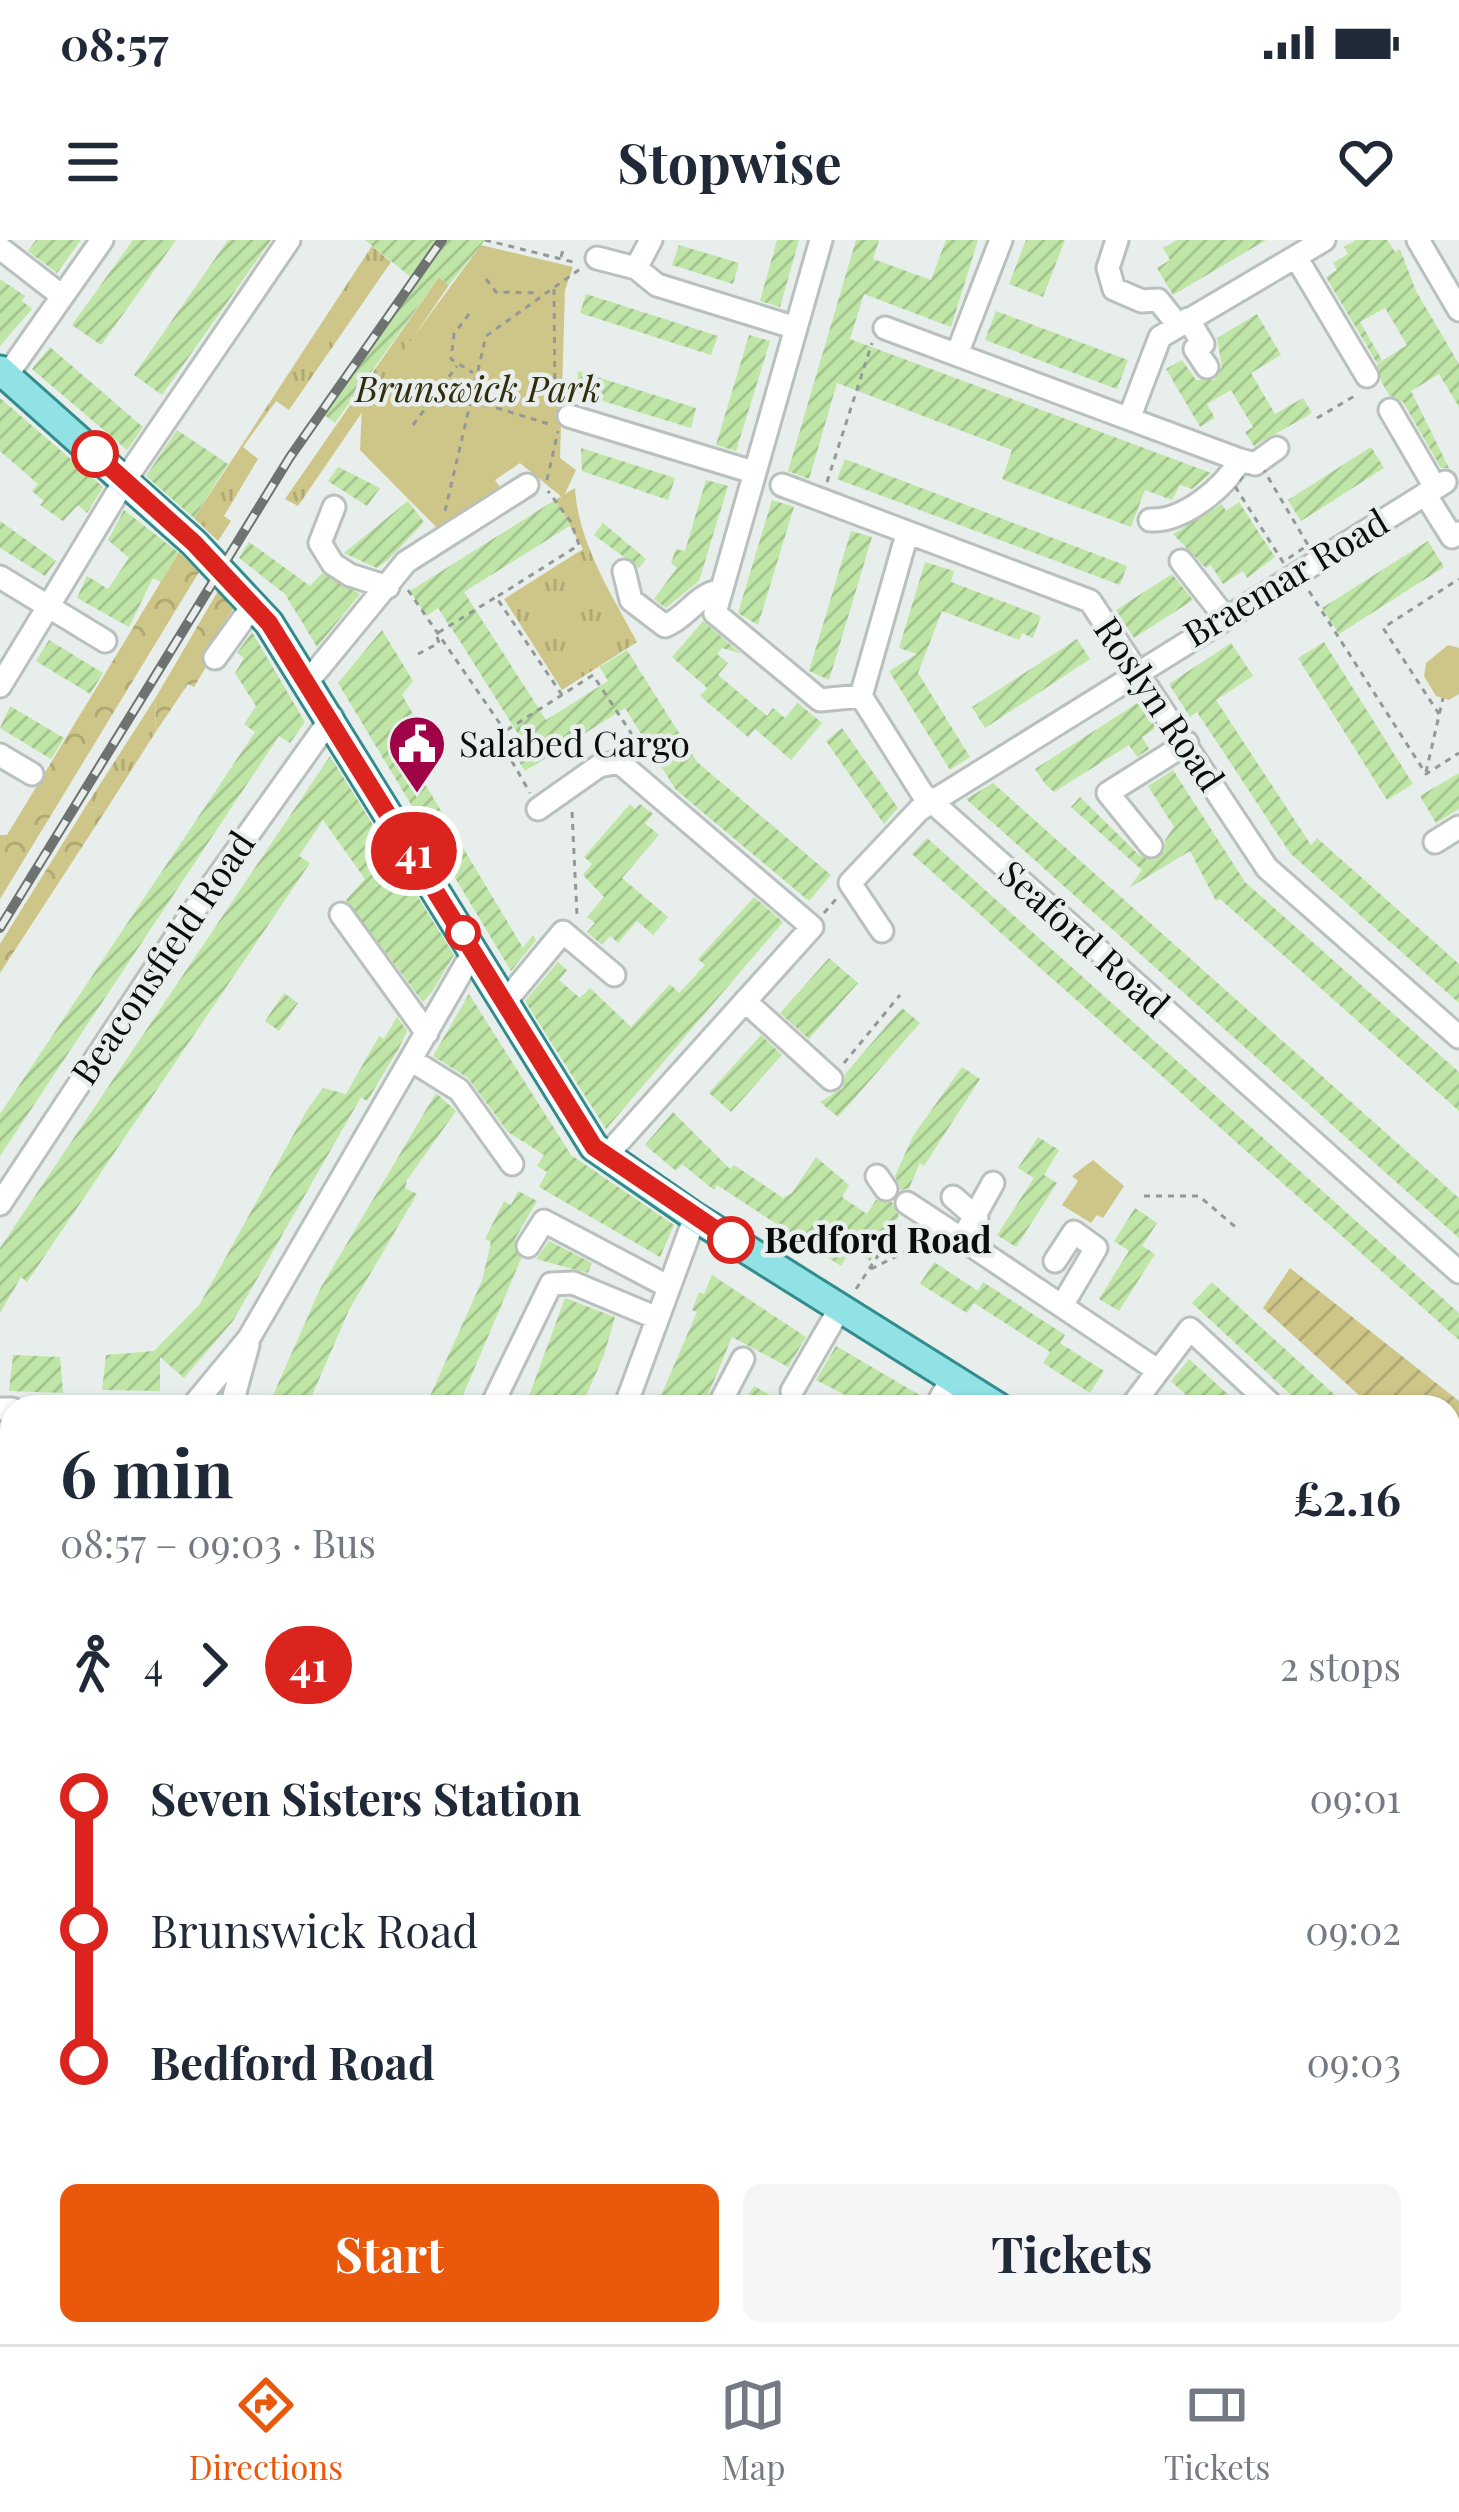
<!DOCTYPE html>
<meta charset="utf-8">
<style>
:root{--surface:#fff;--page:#f6f6f7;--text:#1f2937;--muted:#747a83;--line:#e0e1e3;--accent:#ea580c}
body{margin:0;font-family:"Playfair Display",serif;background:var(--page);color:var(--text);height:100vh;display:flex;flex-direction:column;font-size:45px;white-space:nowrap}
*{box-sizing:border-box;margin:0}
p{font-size:39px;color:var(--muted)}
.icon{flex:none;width:66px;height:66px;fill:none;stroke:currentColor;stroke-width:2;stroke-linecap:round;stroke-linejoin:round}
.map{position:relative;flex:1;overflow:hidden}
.side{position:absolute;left:0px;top:1155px;width:1461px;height:951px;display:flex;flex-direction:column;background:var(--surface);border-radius:36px 36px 0 0;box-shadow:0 3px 9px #0004}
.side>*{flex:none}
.badge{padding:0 24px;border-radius:39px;font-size:42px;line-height:78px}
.map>.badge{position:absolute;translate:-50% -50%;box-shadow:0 0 0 6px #fff}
.legs{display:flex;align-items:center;gap:18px;height:132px;padding:0 60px;font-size:39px}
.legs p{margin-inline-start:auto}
.headline{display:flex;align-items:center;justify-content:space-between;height:204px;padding:0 60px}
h1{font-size:66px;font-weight:700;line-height:90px}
.primary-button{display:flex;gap:24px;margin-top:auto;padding:24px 60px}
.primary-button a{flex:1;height:138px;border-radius:18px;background:var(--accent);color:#fff;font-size:48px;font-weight:700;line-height:138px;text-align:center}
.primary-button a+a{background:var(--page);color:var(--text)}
ul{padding:0 60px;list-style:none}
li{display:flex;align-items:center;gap:42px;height:132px;font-size:45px}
li i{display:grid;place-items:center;width:18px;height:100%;margin:0 15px;background:currentColor}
li i::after{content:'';width:30px;height:30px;margin:-15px;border:9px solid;border-radius:50%;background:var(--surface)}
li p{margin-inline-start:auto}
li:first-child i{background:linear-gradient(#0000 50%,currentColor 0)}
li:last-child i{background:linear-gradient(currentColor 50%,#0000 0)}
.status{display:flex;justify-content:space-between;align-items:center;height:84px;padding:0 60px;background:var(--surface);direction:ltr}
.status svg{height:33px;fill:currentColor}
header{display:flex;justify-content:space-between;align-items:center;height:156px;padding:0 60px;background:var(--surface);font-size:54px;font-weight:700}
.tabs{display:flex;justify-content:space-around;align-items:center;height:168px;border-top:3px solid var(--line);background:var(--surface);font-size:33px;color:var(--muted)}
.tabs a{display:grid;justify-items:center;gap:6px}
.tabs .selected{color:var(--accent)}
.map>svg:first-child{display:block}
.grass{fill:url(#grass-tufts)}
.forest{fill:url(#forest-crowns)}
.park{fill:#cec688}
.garden{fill:url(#garden-furrows)}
.building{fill:url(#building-hatch)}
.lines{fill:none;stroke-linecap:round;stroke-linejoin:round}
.minor-casing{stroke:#b9c0bd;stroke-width:27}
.major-casing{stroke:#328b8d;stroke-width:33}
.path{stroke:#939996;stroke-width:3;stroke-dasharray:6 6;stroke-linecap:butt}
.minor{stroke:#fff;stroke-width:21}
.major{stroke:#91e2e4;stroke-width:27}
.rail-casing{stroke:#6e7371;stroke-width:10}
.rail{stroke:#e7eeeb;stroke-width:6;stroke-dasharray:18;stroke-linecap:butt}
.line-1-casing{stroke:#fff;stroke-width:27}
.line-1{stroke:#dc241f;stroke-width:18}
.stop-1-dot{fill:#fff;stroke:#dc241f;stroke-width:6}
.labels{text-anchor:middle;stroke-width:9;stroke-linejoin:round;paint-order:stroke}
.park-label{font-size:36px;font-style:italic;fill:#312c0b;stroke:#e7eeeb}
.street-label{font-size:36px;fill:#0a0d0c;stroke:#e7eeeb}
.poi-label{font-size:36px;fill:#0a0d0c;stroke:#e7eeeb;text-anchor:start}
.stop-label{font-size:36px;font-weight:bold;fill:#0a0d0c;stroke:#e7eeeb;text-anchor:start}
</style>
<div class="status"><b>08:57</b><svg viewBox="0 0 49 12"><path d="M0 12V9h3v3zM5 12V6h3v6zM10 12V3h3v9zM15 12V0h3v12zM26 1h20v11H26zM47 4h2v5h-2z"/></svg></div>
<header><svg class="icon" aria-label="menu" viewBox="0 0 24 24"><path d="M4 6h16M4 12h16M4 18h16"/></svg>Stopwise<svg class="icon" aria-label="heart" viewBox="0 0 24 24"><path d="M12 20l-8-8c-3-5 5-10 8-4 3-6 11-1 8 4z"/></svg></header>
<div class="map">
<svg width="1459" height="2104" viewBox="0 0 1459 2104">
<defs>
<pattern id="grass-tufts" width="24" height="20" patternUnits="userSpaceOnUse" patternTransform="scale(3)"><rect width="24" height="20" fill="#cec688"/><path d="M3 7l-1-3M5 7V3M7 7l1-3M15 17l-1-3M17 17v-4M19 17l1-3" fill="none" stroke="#b0a974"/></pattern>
<pattern id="forest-crowns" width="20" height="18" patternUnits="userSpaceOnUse" patternTransform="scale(3)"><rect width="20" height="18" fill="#cec688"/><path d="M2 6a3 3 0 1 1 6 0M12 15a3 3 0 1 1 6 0" fill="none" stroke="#b0a974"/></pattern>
<pattern id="garden-furrows" width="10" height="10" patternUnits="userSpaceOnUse" patternTransform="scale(3)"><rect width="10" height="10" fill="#cec688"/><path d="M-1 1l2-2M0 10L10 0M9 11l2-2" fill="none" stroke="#b0a974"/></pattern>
<pattern id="building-hatch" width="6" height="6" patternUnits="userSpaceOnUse" patternTransform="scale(3)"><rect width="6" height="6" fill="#bfe6a6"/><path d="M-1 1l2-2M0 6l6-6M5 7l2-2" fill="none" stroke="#a3c48e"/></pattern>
</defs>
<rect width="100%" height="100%" fill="#e7eeeb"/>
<path class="grass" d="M 372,6 L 391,22 L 289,170 L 276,161 L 243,207 L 258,219 L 224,276 L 231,281 L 218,301 L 194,278 Z
M 439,37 L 449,45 L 298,266 L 285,259 Z
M 575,248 C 578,303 612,355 637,402 L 562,450 L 504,359 L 583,309 L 555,260 Z
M 156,457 L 155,493 L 106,570 L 86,566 Z"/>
<path class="forest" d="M 179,312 L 199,332 L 0,659 L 0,595 L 7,595 Z
M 218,351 L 233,369 L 227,378 L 233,382 L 194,447 L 188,444 L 155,493 L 156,457 Z
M 86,566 L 106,570 L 0,733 L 0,704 Z"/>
<path class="park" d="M 481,5 L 573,27 L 565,50 L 560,218 L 576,230 L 563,258 L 520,223 L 495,240 L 503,252 L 440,291 L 360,210 L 362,167 Z
M 1448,405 L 1459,408 L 1459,454 L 1449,460 L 1436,456 L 1424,436 L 1426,423 Z
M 1093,920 L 1124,946 L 1103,978 L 1097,975 L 1091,983 L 1062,965 L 1078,941 L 1072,936 Z"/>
<path class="garden" d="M 1290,1028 L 1459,1161 L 1459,1247 L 1449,1238 L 1449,1167 L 1372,1167 L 1263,1068 Z"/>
<path class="building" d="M 36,0 L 81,0 L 57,33 L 28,11 Z
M 133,0 L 176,0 L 101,105 L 72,85 Z
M 228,0 L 271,0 L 162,155 L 134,135 Z
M 365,0 L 485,0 L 449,45 L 439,37 L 335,183 L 323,174 L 417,42 Z
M 777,0 L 799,0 L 780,67 L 760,61 Z
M 856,0 L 879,0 L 873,19 L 931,40 L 946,0 L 978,0 L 951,87 L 864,54 L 850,99 L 1211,233 L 1192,249 L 1180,245 L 1172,260 L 1145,250 L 1131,287 L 1002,239 L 1012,210 L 837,143 L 809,239 L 788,231 Z
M 1026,0 L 1065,0 L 1043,57 L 1009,44 Z
M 1177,0 L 1266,0 L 1173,55 L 1157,28 L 1170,20 L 1163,8 Z
M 1356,0 L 1387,0 L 1395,12 L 1400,9 L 1416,51 L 1459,124 L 1459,167 L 1439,134 L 1411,151 L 1449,228 L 1441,228 L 1403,162 L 1389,155 L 1381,141 L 1377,124 L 1407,105 L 1385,68 L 1360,82 L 1382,120 L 1377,123 L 1326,37 L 1337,30 L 1333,23 L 1348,14 L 1344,7 Z
M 679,5 L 739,23 L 733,44 L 672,25 Z
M 0,39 L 25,56 L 22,61 L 32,69 L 0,106 Z
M 586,54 L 718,96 L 711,115 L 580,73 Z
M 996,71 L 1128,120 L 1117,149 L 985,100 Z
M 1257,74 L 1281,115 L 1251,133 L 1275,174 L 1303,158 L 1312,173 L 1254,206 L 1245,192 L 1253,187 L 1231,150 L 1207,164 L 1215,178 L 1200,187 L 1166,129 L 1182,120 L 1196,140 L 1214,140 L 1222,127 L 1217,98 Z
M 749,95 L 770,101 L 736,211 L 716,205 Z
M 50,107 L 143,187 L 127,210 L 32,129 Z
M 578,131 L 696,168 L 691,188 L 577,153 Z
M 0,158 L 103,247 L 87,273 L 78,265 L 63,281 L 40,265 L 44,261 L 32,251 L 38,244 L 0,211 Z
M 177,190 L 228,224 L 194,278 L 146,236 Z
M 1371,207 L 1384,228 L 1301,281 L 1288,260 Z
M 581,208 L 675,238 L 668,260 L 582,231 Z
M 845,219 L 1127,326 L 1120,345 L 837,239 Z
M 338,227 L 380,248 L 367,266 L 328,241 Z
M 706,240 L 728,246 L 706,318 L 699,341 L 666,368 L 654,359 L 677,328 L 671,323 L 676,309 L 685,311 Z
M 555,260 L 571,285 L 464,352 L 546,480 L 608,441 L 600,427 L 627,410 L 697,522 L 831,635 L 809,661 L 676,550 L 625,468 L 525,531 L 508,504 L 520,497 L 463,406 L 438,368 L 426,376 L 410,351 Z
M 772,260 L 794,267 L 758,385 L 738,373 Z
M 408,261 L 424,282 L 389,319 L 377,328 L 344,313 Z
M 1239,262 L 1275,317 L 1247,338 L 1243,331 L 1223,344 L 1211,325 L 1206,328 L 1173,294 L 1222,264 L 1226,271 Z
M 124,270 L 179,313 L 161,342 L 153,338 L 129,387 L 77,358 L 87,336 L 108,349 L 129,318 L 108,300 Z
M 0,281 L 56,321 L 45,336 L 0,308 Z
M 603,283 L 646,319 L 639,328 L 594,295 Z
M 851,291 L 872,297 L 829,440 L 809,431 Z
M 1428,301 L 1444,327 L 1339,394 L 1322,368 Z
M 249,302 L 310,346 L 322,333 L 360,354 L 317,407 L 285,354 L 239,318 Z
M 925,322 L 954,331 L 951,342 L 1041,376 L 1033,398 L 1022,393 L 1019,400 L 942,371 L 918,433 L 970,517 L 950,530 L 889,431 L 917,414 L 899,408 Z
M 1172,334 L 1193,360 L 1134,398 L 1116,370 Z
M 703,381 L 740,413 L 722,408 L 717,414 L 728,423 L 718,435 L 767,476 L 773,468 L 785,478 L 798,463 L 822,483 L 791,520 L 755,489 L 748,497 L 700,456 L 707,448 L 672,417 Z
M 382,390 L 413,441 L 402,455 L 413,474 L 392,489 L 523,708 L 533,695 L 536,700 L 511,731 L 338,443 Z
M 252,392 L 305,482 L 290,503 L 279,496 L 0,916 L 0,874 L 255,492 L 244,484 L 256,466 L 235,433 L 244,418 L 237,413 Z
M 1077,399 L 1090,419 L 985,488 L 972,467 Z
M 49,400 L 103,433 L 90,454 L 36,421 Z
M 1324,402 L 1413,544 L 1387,560 L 1298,418 Z
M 1231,403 L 1253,436 L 1216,460 L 1311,605 L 1317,598 L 1459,724 L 1459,763 L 1290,613 L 1197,472 L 1190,477 L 1169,444 Z
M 1139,462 L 1156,488 L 1142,497 L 1149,509 L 1137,517 L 1129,505 L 1054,552 L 1046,545 L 1035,529 Z
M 10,466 L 64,498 L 51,519 L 0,488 Z
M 842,488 L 898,568 L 884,584 L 826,501 Z
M 330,516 L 454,715 L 432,752 L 423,762 L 346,660 L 365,639 L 323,580 L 299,616 L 310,623 L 27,1042 L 21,1037 L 0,1073 L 0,1008 Z
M 1173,530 L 1245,642 L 1459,832 L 1459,871 L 1220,659 L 1216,661 L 1190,611 L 1129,648 L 1142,630 L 1071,567 L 1080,557 L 1140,616 L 1154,620 L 1164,612 L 1165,600 L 1174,587 L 1148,546 Z
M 1459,533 L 1459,569 L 1436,583 L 1420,556 Z
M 993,543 L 1459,958 L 1459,998 L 966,559 Z
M 630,564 L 635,569 L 640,564 L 653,574 L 645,583 L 659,595 L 622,638 L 668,677 L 653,695 L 637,681 L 618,703 L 610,696 L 602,705 L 587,692 L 595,683 L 587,677 L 604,657 L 583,635 L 592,624 L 584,617 Z
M 927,598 L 1459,1073 L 1459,1100 L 912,614 Z
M 754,657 L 783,682 L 606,889 L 525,761 L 558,722 L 567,730 L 559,740 L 580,758 L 590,748 L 631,787 L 670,744 L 679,753 L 705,725 L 698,719 Z
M 829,718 L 858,743 L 809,799 L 780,773 Z
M 284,753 L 298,763 L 279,791 L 265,781 Z
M 469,754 L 571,915 L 674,985 L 660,1017 L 539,947 L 547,932 L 537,926 L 544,915 L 508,892 L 468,838 L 433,816 Z
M 902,768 L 920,783 L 838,877 L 820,862 L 843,848 L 845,834 Z
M 397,777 L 407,791 L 399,808 L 367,861 L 361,857 L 233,1081 L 184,1138 L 160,1117 L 160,1151 L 102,1150 L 106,1115 L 154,1111 L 200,1064 L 307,870 L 323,848 L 346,854 L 379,796 L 384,799 Z
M 761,795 L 782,815 L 731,872 L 709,853 Z
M 962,827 L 980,839 L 924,926 L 920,923 L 909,948 L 901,950 L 895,936 L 913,896 Z
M 436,853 L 456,871 L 407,940 L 405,948 L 417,954 L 349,1070 L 307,1167 L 270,1162 L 320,1049 Z
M 673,872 L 730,929 L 734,925 L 783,958 L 792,953 L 816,917 L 849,945 L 842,957 L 867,974 L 876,960 L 892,962 L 899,976 L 870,1021 L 851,1009 L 841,1026 L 717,945 L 714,950 L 682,924 L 676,931 L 645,905 Z
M 1038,897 L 1059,910 L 1044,935 L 1057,943 L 1016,1007 L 997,995 L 1034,938 L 1018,928 Z
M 518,951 L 537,961 L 515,999 L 521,1019 L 458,1167 L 425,1167 L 482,1041 L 491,1002 L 485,999 L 504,961 L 511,965 Z
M 1135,968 L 1157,983 L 1142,1006 L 1155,1014 L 1119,1071 L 1099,1059 L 1129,1011 L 1114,1001 Z
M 549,1001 L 592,1023 L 588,1033 L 536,1019 Z
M 934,1022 L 978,1051 L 983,1042 L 1065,1095 L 1060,1103 L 1104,1131 L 1090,1153 L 1043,1123 L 1050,1112 L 974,1063 L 967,1073 L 920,1044 Z
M 712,1035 L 806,1097 L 788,1127 L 732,1097 L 703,1167 L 656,1167 L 697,1072 L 692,1070 L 699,1052 L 704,1054 Z
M 1212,1042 L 1348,1167 L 1304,1167 L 1192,1063 Z
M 565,1058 L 615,1077 L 604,1115 L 581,1167 L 525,1167 Z
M 836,1106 L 923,1157 L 917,1167 L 868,1167 L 816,1140 Z
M 13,1115 L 60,1117 L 63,1153 L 9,1151 Z
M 1189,1119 L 1242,1167 L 1199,1167 L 1171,1141 Z
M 754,1146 L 786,1164 L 790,1167 L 741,1167 Z"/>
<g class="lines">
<g class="minor-casing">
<path id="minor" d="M 821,0 L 715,373 L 820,460 L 861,456
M 1117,0 L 1108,28 L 1114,49 L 1142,61 L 1158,60 L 1178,85
M 1418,0 L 1459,70
M 0,8 L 62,56
M 1296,17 L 1367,136
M 597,18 L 636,28 L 657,45 L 796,88
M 636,28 L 651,0
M 1188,79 L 1203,104 L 1195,109 L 1207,127
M 885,88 L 1240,220 L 1255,224 L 1277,208
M 957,114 L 1001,0
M 7,135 L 102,0
M 1390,170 L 1435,247
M 569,176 L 753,232
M 1130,176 L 1160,97 L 1324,0
M 782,245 L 1090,361 L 1267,628 L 1459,797
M 1425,254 L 1452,297 L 1459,293
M 334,267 L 320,303 L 333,324 L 350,335 L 388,347
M 1150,280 C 1183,282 1224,248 1240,220
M 907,294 L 861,456 L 922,553 L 1459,1032
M 1181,321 L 1224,376
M 624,331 L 631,360 L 665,386 C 687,377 696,356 718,351
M 0,337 L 105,401
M 215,418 L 254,364
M 309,440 L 406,322 L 527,245
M 0,446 L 125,240 L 289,0
M 0,515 L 32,534
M 538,569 L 599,526 L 619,522 L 812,687 L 606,916
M 1435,602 L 1459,587
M 1151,606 L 1108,553 L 1187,503
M 341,674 L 427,793
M 882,691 L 850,643 L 919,570 L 1445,242
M 745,761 L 831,839
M 504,763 L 563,692 L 614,735
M 411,820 L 459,850 L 512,924
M 877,936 L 886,949
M 993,943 L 962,999 L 1157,1130
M 953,957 L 977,978
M 907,963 L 962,999
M 0,964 L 188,679 L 332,477
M 528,1006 L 544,981 L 669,1047
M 1055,1021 L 1074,992 L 1096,1008 L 1063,1064
M 792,1151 L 840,1068
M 192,1167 L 249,1098 L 466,724 L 476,716
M 231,1167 L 248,1105
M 491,1167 L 551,1044 L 573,1043 L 657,1078
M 625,1167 L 695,977
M 718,1167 L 743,1119
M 936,1167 L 952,1137
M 1131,1167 L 1190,1089 L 1274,1167
M 0,1169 L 12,1169
M 1449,1328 L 1459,1338
M 0,1355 L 12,1324
M 0,1418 L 12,1421
M 0,1558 L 12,1563
M 1449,1908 L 1459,1853
M 0,2103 L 12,2075
M 184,2104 L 188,2094
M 376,2104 L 380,2094
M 573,2104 L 577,2094
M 935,2104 L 938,2094
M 1146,2104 L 1146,2094
M 1314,2104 L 1314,2094
M 1413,2104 L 1415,2094"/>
</g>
<g class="major-casing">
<path id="major" d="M 0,130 L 194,303 L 269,383 L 594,907 L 695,977 L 998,1167
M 1449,1582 L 1459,1594
M 0,1999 L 12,2001
M 448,2094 L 489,2104"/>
</g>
<path class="path" d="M 485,0 L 577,23
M 561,17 L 564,6
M 486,39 L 496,52 L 540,53
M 554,49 L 555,164
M 469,74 L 454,94 L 451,119 L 473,133
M 439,150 L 552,185
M 1317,178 L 1358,154
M 413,185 L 457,126
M 1262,227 L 1308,305 L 1283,322 L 1236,248 L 1243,235 Z
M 547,240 L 558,191
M 827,242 L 872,103
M 445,271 L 486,96 L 580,29
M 408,350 L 505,491 L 502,504 L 530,553
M 1309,351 L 1426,534 L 1459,513
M 498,356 L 579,305 L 571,282 L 548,251
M 418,414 L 439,403 L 436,394 L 496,357 L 562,455
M 1439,474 L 1383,388 L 1459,339
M 507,490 L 593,435 L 631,493 L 627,502
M 1426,532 L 1443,458
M 572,572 L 577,675
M 824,673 L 837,658
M 844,823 L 900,755
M 1144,956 L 1199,956 L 1239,990
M 871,1029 L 927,1001
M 856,1049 L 900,982
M 1033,2103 L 1039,2094"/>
<use href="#minor" class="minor"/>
<use href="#major" class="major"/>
<g class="rail-casing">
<path id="rail" d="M 0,688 L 290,217 L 442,0"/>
</g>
<use href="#rail" class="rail"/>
</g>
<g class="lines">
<g class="line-1-casing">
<path id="line-1" d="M 95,214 L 194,303 L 269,383 L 594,907 L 731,1000"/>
</g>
<use href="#line-1" class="line-1"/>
</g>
<defs>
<g id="civic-pin" transform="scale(3)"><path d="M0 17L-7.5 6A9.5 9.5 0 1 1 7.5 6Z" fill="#9f0246" stroke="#e7eeeb"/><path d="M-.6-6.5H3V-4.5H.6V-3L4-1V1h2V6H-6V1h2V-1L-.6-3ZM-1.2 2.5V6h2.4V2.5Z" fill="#fff"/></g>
</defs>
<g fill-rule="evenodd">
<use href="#civic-pin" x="417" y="504"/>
</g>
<g class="stop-1-dot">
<circle cx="95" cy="214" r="21"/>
<circle cx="463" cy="693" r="15"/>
<circle cx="731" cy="1000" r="21"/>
</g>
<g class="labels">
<g class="park-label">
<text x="478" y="162">Brunswick Park</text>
</g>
<g class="street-label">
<text transform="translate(1286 338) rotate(-31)" y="13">Braemar Road</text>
<text transform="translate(1159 464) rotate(56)" y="13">Roslyn Road</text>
<text transform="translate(1084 699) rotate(42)" y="13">Seaford Road</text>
<text transform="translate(163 718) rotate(-56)" y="13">Beaconsfield Road</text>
</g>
<g class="poi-label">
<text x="459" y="517">Salabed Cargo</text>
</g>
<g class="stop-label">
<text x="764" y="1013">Bedford Road</text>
</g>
</g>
</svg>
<b class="badge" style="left:414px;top:611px;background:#dc241f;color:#fff">41</b>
<section class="side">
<div class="headline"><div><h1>6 min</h1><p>08:57 – 09:03 · Bus</p></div><b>£2.16</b></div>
<div class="legs"><svg class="icon" aria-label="walk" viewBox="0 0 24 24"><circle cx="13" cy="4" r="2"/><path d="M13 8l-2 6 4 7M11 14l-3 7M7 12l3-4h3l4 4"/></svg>4<svg class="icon" aria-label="forward" viewBox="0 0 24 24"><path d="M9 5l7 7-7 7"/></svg><b class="badge" style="background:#dc241f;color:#fff">41</b><p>2 stops</p></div>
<ul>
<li><i style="color:#dc241f"></i><b>Seven Sisters Station</b><p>09:01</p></li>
<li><i style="color:#dc241f"></i><span>Brunswick Road</span><p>09:02</p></li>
<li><i style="color:#dc241f"></i><b>Bedford Road</b><p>09:03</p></li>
</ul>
<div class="primary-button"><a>Start</a><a>Tickets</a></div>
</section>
</div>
<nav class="tabs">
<a class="selected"><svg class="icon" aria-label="directions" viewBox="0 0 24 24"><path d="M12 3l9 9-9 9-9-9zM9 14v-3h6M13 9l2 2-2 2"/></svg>Directions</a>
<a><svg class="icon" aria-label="map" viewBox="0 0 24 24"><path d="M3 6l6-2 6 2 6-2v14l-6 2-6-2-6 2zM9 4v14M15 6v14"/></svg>Map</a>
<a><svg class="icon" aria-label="tickets" viewBox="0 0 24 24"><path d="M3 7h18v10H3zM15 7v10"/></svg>Tickets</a>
</nav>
